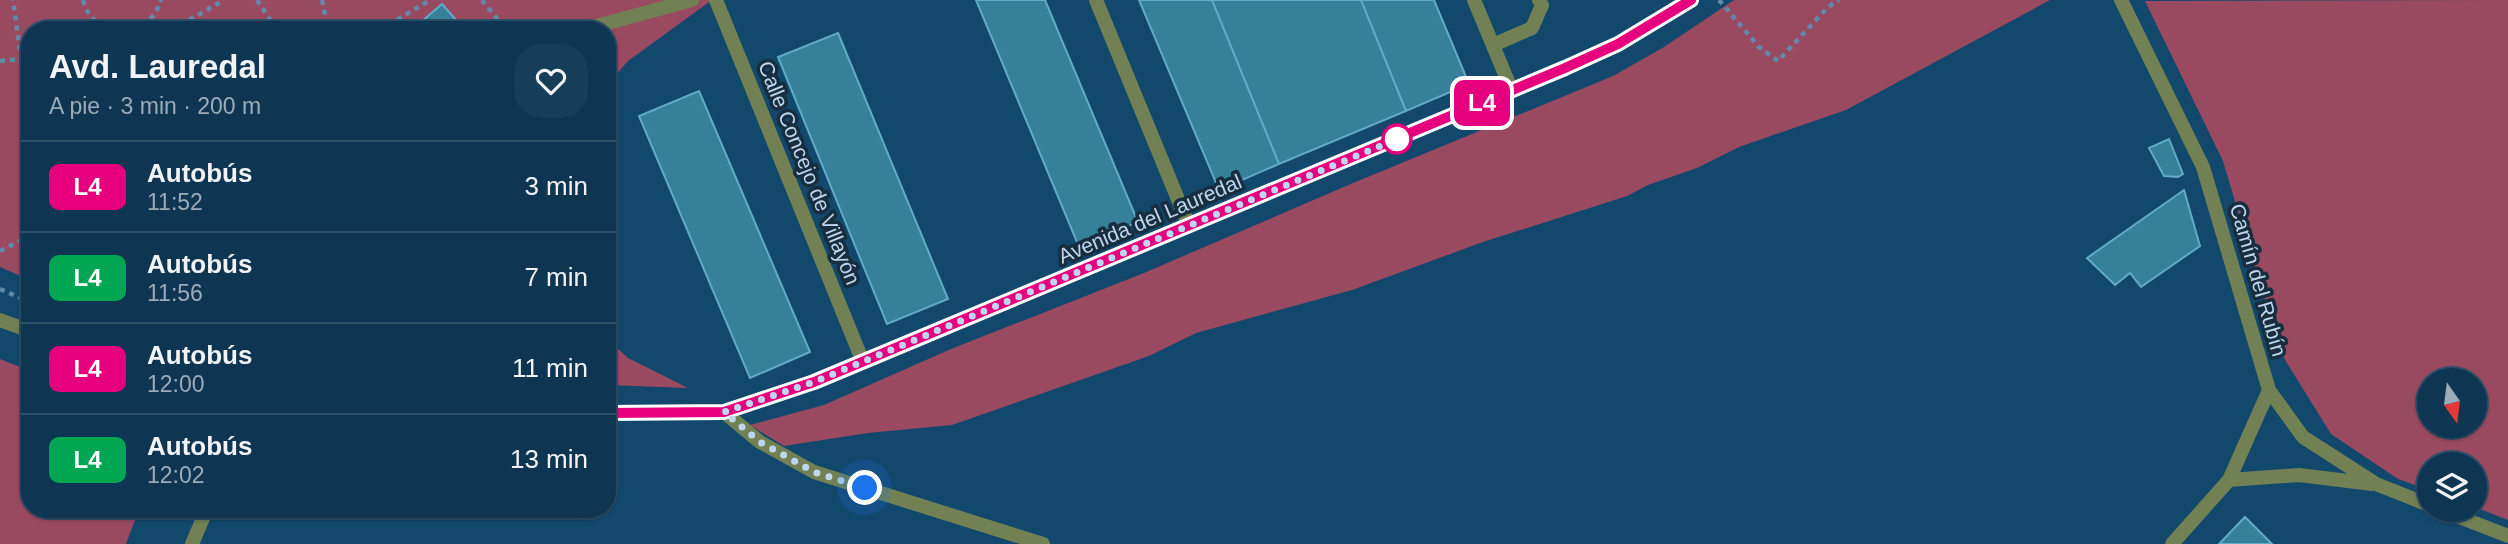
<!DOCTYPE html>
<html lang="es">
<meta charset="utf-8">
<style>
:root{--surface:#0e3652;--page:#173e59;--text:#f1f3f6;--muted:#9babb8;--line:#2e5069}
body{margin:0;font-family:Helvetica,sans-serif;background:var(--page);color:var(--text);height:100vh;display:flex;flex-direction:column;font-size:26px;white-space:nowrap}
*{box-sizing:border-box;margin:0}
p{font-size:23px;color:var(--muted)}
.icon{flex:none;width:38px;height:38px;fill:none;stroke:currentColor;stroke-width:2;stroke-linecap:round;stroke-linejoin:round}
.map{position:relative;flex:1;overflow:hidden}
.drawer{position:absolute;left:21px;top:21px;width:595px;height:497px;display:flex;flex-direction:column;background:var(--surface);border-radius:28px;box-shadow:0 2px 5px #0004,0 0 0 2px var(--line)}
.drawer>*{flex:none}
.badge{padding:0 14px;border-radius:10px;font-size:24px;line-height:46px}
.needle{width:46px;rotate:166deg}
.buttons{position:absolute;left:2417px;top:368px;display:grid;gap:14px}
.buttons a{display:grid;place-items:center;width:70px;height:70px;border-radius:50%;background:var(--surface);box-shadow:0 2px 5px #0004,0 0 0 2px var(--line);font-size:35px}
.you{position:absolute;width:35px;height:35px;margin:-18px;border:5px solid #fff;border-radius:50%;background:#1a73e8;box-shadow:0 0 0 10px #1a73e833}
.map>.badge{position:absolute;translate:-50% -50%;box-shadow:0 0 0 4px #fff}
.round{display:grid;place-items:center;flex:none;width:74px;height:74px;border-radius:28px;background:var(--page)}
.overview{display:flex;align-items:center;justify-content:space-between;height:119px;padding:0 28px}
h1{font-size:33px;font-weight:800;line-height:52px}
ul{padding:0;list-style:none}
li{display:flex;align-items:center;gap:21px;height:91px;padding:0 28px;border-top:2px solid var(--line)}
li div{flex:1}
li b{display:block;font-size:26px}
li em{font-style:normal}
li .badge{min-width:77px;font-weight:700;text-align:center}
.map>svg:first-child{display:block}
.green{fill:#9a4a60;fill-rule:evenodd}
.building{fill:#36809a;stroke:#62abc6;stroke-width:2}
.lines{fill:none;stroke-linecap:round;stroke-linejoin:round}
.path{stroke:#628aa8;stroke-width:4.5;stroke-dasharray:5 5;stroke-linecap:butt}
.pedestrian{stroke:#718153;stroke-width:14}
.minor{stroke:#718153;stroke-width:14}
.line-casing{stroke:#fff;stroke-width:16}
.line{stroke:#e6007e;stroke-width:10}
.walk{stroke:#bdd6ed;stroke-width:7;stroke-dasharray:0 12.6}
.stop-dot{fill:#fff;stroke:#e6007e;stroke-width:3.5}
.labels{text-anchor:middle;stroke-width:7;stroke-linejoin:round;paint-order:stroke}
.street-label{font-size:21px;fill:#bdd6ed;stroke:#182d3e}
</style>
<div class="map">
<svg width="2508" height="544" viewBox="0 0 2508 544">
<rect width="100%" height="100%" fill="#13486d"/>
<path class="green" d="M 0,0 L 712,0 L 628,61 L 607,85 L 607,30 L 30,30 L 30,280 L 0,267 Z
M 1734,0 L 2050,0 L 1846,110 L 1739,147 L 1697,168 L 1648,185 L 1627,196 L 1483,242 L 1352,290 L 1196,333 L 1149,356 L 952,425 L 868,433 L 784,446 L 750,425 L 824,405 L 951,349 L 1144,273 L 1353,183 L 1613,76 L 1664,47 Z
M 2508,0 L 2508,520 L 2475,507 L 2474,464 L 2429,464 L 2429,490 L 2398,479 L 2331,434 L 2285,360 L 2259,282 L 2223,161 L 2145,1 ZM 2429,380 L 2474,380 L 2474,425 L 2429,425 Z
M 607,339 L 628,358 L 688,388 L 607,385 Z
M 0,359 L 30,371 L 30,509 L 139,509 L 126,544 L 0,544 Z"/>
<path class="building" d="M 976,0 L 1045,0 L 1138,222 L 1079,247 Z
M 1139,0 L 1212,0 L 1279,164 L 1219,190 Z
M 1212,0 L 1361,0 L 1406,111 L 1279,164 Z
M 1361,0 L 1434,0 L 1469,84 L 1406,111 Z
M 442,4 L 465,30 L 412,30 Z
M 838,33 L 948,299 L 887,324 L 778,57 Z
M 699,91 L 810,352 L 750,378 L 639,116 Z
M 2169,139 L 2183,174 L 2178,177 L 2164,176 L 2149,148 Z
M 2184,190 L 2200,246 L 2141,287 L 2130,273 L 2115,285 L 2087,258 Z
M 2245,517 L 2272,544 L 2219,544 Z"/>
<g class="lines">
<path class="path" d="M 83,0 C 87,15 96,24 110,30
M 257,0 L 277,30
M 322,0 L 328,30
M 482,0 L 506,30
M 1719,0 L 1759,47 L 1778,61 L 1828,7 L 1839,0
M 134,30 C 149,23 156,15 161,0
M 172,30 L 224,0
M 380,30 L 430,0
M 0,61 L 21,59 L 13,0
M 0,251 L 30,236
M 0,289 L 30,302"/>
<path class="pedestrian" d="M 582,30 L 692,0"/>
<path class="minor" d="M 716,0 L 863,362
M 1096,0 L 1189,226
M 1474,0 L 1512,91
M 2121,0 L 2203,167 L 2269,390 L 2303,437 L 2376,484 L 2429,505
M 1493,45 L 1532,28 L 1542,5 L 1539,0
M 0,320 L 30,331
M 724,412 L 760,442 L 814,472 L 1043,544
M 607,413 L 724,412 L 814,382 L 1565,68 L 1618,44 L 1691,0
M 2229,480 L 2299,475 L 2372,484
M 2439,509 L 2508,536
M 192,544 L 207,509
M 2172,544 L 2229,480 L 2269,390"/>
</g>
<g class="lines">
<g class="line-casing">
<path id="line" d="M 607,413 L 724,412 L 814,382 L 1565,68 L 1618,44 L 1691,0"/>
</g>
<use href="#line" class="line"/>
<path class="walk" d="M 865,488 L 814,472 L 760,442 L 724,412 L 814,382 L 1397,139"/>
</g>
<circle class="stop-dot" cx="1397" cy="139" r="14"/>
<g class="labels">
<g class="street-label">
<text transform="translate(809 173) rotate(68)" y="7">Calle Concejo de Villayón</text>
<text transform="translate(1150 219) rotate(-23)" y="7">Avenida del Lauredal</text>
<text transform="translate(2258 280) rotate(74)" y="7">Camín del Rubín</text>
</g>
</g>
</svg>
<div class="buttons">
<a><svg class="needle" viewBox="-14 -14 28 28"><path d="M0-13l5 13h-10z" fill="#e53935"/><path d="M0 13l5-13h-10z" fill="#9babb8"/></svg></a>
<a><svg class="icon" aria-label="layers" viewBox="0 0 24 24"><path d="M12 4l9 5-9 5-9-5zM3 14l9 5 9-5"/></svg></a>
</div>
<div class="you" style="left:865px;top:488px"></div>
<b class="badge" style="left:1482px;top:103px;background:#e6007e;color:#fff">L4</b>
<section class="drawer">
<div class="overview"><div><h1>Avd. Lauredal</h1><p>A pie · 3 min · 200 m</p></div><a class="round"><svg class="icon" aria-label="heart" viewBox="0 0 24 24"><path d="M12 20l-8-8c-3-5 5-10 8-4 3-6 11-1 8 4z"/></svg></a></div>
<ul>
<li><span class="badge" style="background:#e6007e;color:#fff">L4</span><div><b>Autobús</b><p>11:52</p></div><em>3 min</em></li>
<li><span class="badge" style="background:#00a651;color:#fff">L4</span><div><b>Autobús</b><p>11:56</p></div><em>7 min</em></li>
<li><span class="badge" style="background:#e6007e;color:#fff">L4</span><div><b>Autobús</b><p>12:00</p></div><em>11 min</em></li>
<li><span class="badge" style="background:#00a651;color:#fff">L4</span><div><b>Autobús</b><p>12:02</p></div><em>13 min</em></li>
</ul>
</section>
</div>
